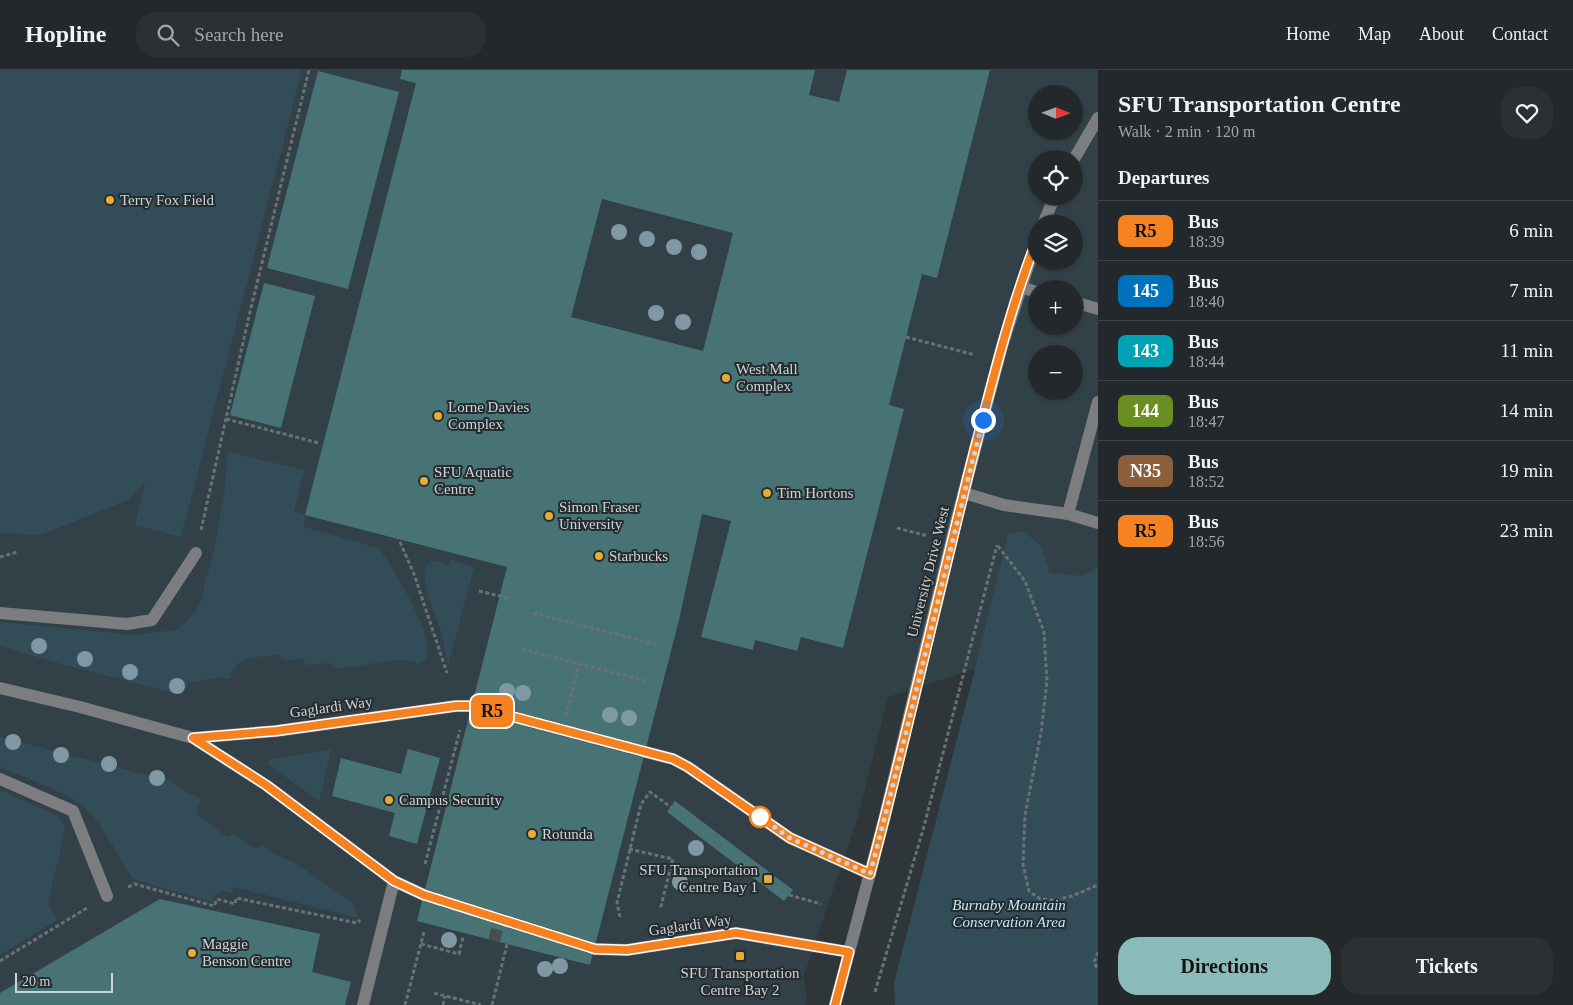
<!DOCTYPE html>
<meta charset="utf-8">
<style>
:root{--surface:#22282c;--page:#2a3034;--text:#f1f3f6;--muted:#a2a6a9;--line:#3f4448;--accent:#8bbbb9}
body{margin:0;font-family:"Times New Roman",serif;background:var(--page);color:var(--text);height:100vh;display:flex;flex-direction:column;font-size:19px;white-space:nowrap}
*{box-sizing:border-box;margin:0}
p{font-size:16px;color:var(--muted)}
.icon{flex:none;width:28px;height:28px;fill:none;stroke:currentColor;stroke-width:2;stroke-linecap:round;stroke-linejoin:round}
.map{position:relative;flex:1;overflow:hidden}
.details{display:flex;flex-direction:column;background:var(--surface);width:475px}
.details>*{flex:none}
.badge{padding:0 10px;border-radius:8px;font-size:18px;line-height:32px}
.needle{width:32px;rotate:91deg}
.tools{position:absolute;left:1028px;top:15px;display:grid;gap:10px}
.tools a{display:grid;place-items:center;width:55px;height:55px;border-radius:50%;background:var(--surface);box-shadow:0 1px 4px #0004,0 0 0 1px var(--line);font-size:25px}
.scale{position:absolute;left:15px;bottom:12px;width:98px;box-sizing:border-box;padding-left:5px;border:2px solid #ced3d6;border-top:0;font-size:14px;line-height:18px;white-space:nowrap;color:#ced3d6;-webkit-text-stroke:4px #242c30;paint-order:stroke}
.you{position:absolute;width:25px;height:25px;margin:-12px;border:4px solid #fff;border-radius:50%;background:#1a73e8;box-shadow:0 0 0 8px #1a73e833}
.map>.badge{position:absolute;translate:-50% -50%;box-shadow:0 0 0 2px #fff}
h2{padding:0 20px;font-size:19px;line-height:45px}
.round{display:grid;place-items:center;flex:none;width:52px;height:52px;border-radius:20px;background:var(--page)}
.head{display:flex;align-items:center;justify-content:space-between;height:85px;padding:0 20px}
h1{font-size:24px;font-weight:800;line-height:38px}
.action{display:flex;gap:10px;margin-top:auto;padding:10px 20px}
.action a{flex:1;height:58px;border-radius:20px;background:var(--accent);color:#111;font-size:20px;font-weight:800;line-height:58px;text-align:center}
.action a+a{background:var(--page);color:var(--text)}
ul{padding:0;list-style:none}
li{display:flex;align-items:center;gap:15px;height:60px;padding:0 20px;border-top:1px solid var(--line)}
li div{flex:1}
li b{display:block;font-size:19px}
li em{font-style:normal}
li .badge{min-width:55px;font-weight:700;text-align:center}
header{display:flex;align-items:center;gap:30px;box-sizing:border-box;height:70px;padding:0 25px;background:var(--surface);border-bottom:1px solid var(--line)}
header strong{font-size:24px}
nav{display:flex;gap:28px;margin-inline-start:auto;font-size:18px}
.search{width:350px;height:45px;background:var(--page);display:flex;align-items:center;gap:12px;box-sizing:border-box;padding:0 18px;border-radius:20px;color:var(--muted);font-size:19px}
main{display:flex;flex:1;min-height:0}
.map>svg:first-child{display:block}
.built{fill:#324148;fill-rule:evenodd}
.green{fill:#334d58}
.building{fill:#487374;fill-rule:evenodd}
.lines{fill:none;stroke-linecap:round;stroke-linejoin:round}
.minor-tunnel{stroke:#464e51;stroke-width:12;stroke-dasharray:12 6;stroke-linecap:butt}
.path{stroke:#6a7175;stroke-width:3;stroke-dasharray:4 2.5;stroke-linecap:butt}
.minor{stroke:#7b7d80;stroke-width:12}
.tree{fill:#8098a4}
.line-casing{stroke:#fff;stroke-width:11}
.line{stroke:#f58220;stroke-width:8}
.walk{stroke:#ced3d6;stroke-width:5;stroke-dasharray:0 9}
.poi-dot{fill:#e8ab37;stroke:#242c30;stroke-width:2}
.stop-dot{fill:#fff;stroke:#f58220;stroke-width:2.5}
.labels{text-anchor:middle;stroke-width:4;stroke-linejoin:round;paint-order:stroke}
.poi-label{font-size:15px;fill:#ced3d6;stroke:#242c30;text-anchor:start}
.street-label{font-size:15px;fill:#ced3d6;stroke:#242c30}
.park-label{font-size:15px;font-style:italic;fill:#c3e9fa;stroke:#242c30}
</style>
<header>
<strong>Hopline</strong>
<div class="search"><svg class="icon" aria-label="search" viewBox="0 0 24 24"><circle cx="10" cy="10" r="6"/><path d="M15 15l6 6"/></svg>Search here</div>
<nav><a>Home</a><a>Map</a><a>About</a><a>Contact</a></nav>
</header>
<main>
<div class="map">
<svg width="1098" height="935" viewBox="0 0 1098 935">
<rect width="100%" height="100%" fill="#2e363a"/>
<path class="built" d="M 0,0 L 1098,0 L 1098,570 L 975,599 L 888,627 L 858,747 L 803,908 L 807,924 L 805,935 L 0,935 ZM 1036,24 L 1074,24 L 1074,61 L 1036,61 ZM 1036,89 L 1074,89 L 1074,126 L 1036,126 ZM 1036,154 L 1074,154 L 1074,191 L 1036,191 ZM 1036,219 L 1074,219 L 1074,256 L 1036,256 ZM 1036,284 L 1074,284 L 1074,321 L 1036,321 Z"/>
<path class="green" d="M 0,0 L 302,0 L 181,467 L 135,455 L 145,413 L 128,430 L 40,465 L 0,463 Z
M 228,382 L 304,400 L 294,442 L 305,445 L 304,457 L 378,478 L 381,481 C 396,503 430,558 427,585 C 426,589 423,591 420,594 L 404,590 L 393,590 L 338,599 L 329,593 L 305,595 L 304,589 L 282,590 L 280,585 C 260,587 235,584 230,609 L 218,607 L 189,613 L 182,625 L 58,593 L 0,576 L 0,552 L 134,565 L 176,560 L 187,551 L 200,534 L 215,476 L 224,426 Z
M 1023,461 L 1041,476 L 1050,503 L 1083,506 L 1098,497 L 1098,935 L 895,935 L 894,913 L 975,599 L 1008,464 Z
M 450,490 L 474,497 L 448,596 C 445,585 444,573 441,562 C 437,548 414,502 430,492 C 435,489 444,493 449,495 Z
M 0,667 L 154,707 L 162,705 L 184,721 L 200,729 L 197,739 L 198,745 L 227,767 L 234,764 L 252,777 L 258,778 L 262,775 L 276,785 L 292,791 L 350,831 L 355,836 L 358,848 L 234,817 L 232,823 L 225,821 L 214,825 L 212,832 L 133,809 C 120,789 98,746 80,734 C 57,718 26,708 0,697 Z
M 331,680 L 319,731 L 268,694 L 270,689 Z
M 0,720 L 58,746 L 65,756 L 63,768 L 48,833 L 57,850 L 0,885 Z"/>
<path class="building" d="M 402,0 L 815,0 L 809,25 L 839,32 L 847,0 L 990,0 L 937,208 L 922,204 L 889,335 L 904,339 L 843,578 L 801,567 L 797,581 L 755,570 L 753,580 L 701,567 L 731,451 L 702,444 L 679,550 L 590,895 L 417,851 L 507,497 L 305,445 L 416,13 L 400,9 ZM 602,129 L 733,163 L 703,281 L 571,247 Z
M 318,1 L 399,22 L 348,219 L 267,198 Z
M 264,213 L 315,226 L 281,358 L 230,345 Z
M 408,679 L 440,688 L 417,774 L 389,766 L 395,743 L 332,726 L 341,688 L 401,704 Z
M 675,731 L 793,820 L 784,831 L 667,742 Z
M 160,829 L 320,864 L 312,902 L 351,912 L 345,935 L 0,935 L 0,923 Z"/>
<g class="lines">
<path class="minor-tunnel" d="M 472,636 L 645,682
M 424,825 L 595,879
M 494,871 L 500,849"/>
<path class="path" d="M 906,267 L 975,285
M 226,349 L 319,373
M 897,458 L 928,466
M 201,460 L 249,246 L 309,0
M 400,472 L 414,504 L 447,603
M 998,476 L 1025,511 L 1044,562 L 1047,611 L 1041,663 L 1025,745 L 1023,794 L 1029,821 L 1040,829 L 1055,830 L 1072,826 L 1098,815
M 0,487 L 17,482
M 479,521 L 508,528
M 533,543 L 659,575
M 522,579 L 649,612
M 566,646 L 579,594
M 442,730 L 448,732
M 629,779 L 673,789 L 660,840
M 425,794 L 460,660
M 128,817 L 135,814 L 214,836 L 217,829 L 235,834 L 236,828 L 357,853 L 360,850
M 789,825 L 821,834
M 620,847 L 617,833 L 641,734 L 650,722 L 671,737
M 421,874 L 459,884 L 463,867
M 1098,882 L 1094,892 L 1098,900
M 0,891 L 87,838
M 875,922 L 923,760 L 997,475
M 434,923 L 481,935
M 405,935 L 424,862
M 443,935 L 445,926
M 492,935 L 507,874"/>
<path class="minor" d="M 1074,89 L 1098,48
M 1043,154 L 1055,126
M 1021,217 L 1036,222
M 1074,232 L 1098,239
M 964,423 L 1004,435 L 1068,444 L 1098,332
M 1068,444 L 1098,453
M 0,543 L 127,554 L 152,550 L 196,483
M 0,618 L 80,637 L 193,668 L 266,715 L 394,811 L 424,825
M 193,668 L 276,661 L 456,636 L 472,636
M 645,682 L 673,689 L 688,697 L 790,768 L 870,804
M 0,709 L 73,741 L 107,826
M 595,879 L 627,880 L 736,863 L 849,882
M 363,935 L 394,811
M 835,935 L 884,750 L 956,452 L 1002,276 L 1036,172"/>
</g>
<g class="tree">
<circle cx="619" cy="162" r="8"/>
<circle cx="647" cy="169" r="8"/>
<circle cx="674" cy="177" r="8"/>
<circle cx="699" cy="182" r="8"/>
<circle cx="656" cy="243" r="8"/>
<circle cx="683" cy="252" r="8"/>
<circle cx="39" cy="576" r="8"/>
<circle cx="85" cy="589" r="8"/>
<circle cx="130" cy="602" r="8"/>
<circle cx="177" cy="616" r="8"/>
<circle cx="507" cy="621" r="8"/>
<circle cx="523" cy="623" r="8"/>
<circle cx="610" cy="645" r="8"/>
<circle cx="629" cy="648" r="8"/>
<circle cx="13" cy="672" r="8"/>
<circle cx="61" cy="685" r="8"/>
<circle cx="109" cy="694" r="8"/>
<circle cx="157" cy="708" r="8"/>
<circle cx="696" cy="778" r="8"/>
<circle cx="680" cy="812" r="8"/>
<circle cx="449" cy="870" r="8"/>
<circle cx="560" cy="896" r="8"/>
<circle cx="545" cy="899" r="8"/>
</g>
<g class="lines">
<g class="line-casing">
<path id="line" d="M 835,935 L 849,882 L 736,863 L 627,880 L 595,879 L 424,825 L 394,811 L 266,715 L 193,668 L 276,661 L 456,636 L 472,636 L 673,689 L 688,697 L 790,768 L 870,804 C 907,665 938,525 973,386 C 992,314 1009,241 1036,172"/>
</g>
<use href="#line" class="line"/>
<path class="walk" d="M 760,747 L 790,768 L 870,804 C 910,653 944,501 983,350"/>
</g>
<g class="poi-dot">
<circle cx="110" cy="130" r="5"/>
<circle cx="726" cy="308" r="5"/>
<circle cx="438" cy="346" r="5"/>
<circle cx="424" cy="411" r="5"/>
<circle cx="767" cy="423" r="5"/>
<circle cx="549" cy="446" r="5"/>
<circle cx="599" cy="486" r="5"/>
<circle cx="389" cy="730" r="5"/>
<circle cx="532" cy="764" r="5"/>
<rect x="763" y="804" width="10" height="10" rx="2.5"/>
<circle cx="192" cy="883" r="5"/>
<rect x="735" y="881" width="10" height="10" rx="2.5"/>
</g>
<circle class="stop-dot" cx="760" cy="747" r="10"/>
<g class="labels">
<g class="poi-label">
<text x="120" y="135">Terry Fox Field</text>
<text x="736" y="304">West Mall<tspan x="736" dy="17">Complex</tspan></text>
<text x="448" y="342">Lorne Davies<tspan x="448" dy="17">Complex</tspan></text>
<text x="434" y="407">SFU Aquatic<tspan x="434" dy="17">Centre</tspan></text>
<text x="777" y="428">Tim Hortons</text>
<text x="559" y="442">Simon Fraser<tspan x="559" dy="17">University</tspan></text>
<text x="609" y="491">Starbucks</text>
<text x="399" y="735">Campus Security</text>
<text x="542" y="769">Rotunda</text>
<text x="758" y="805" text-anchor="end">SFU Transportation<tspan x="758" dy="17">Centre Bay 1</tspan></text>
<text x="202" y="879">Maggie<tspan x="202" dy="17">Benson Centre</tspan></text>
<text x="740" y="908" text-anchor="middle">SFU Transportation<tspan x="740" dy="17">Centre Bay 2</tspan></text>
</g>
<g class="street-label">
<text transform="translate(928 502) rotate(-76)" y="5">University Drive West</text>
<text transform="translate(331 637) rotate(-8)" y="5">Gaglardi Way</text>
<text transform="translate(690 855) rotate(-8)" y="5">Gaglardi Way</text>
</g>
<g class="park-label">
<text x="1009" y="840">Burnaby Mountain<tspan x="1009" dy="17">Conservation Area</tspan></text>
</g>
</g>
</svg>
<div class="tools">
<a><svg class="needle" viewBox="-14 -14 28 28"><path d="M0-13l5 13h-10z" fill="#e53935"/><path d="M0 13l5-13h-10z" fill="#a2a6a9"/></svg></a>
<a><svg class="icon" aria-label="locate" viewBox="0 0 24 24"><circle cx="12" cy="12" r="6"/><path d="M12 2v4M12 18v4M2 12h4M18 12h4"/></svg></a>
<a><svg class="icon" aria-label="layers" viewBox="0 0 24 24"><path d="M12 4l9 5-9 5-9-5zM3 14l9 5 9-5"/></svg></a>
<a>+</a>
<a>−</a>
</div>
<div class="scale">20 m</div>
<div class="you" style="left:983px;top:350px"></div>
<b class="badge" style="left:492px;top:641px;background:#f58220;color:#111">R5</b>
</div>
<section class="details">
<div class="head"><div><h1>SFU Transportation Centre</h1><p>Walk · 2 min · 120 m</p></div><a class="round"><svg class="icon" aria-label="heart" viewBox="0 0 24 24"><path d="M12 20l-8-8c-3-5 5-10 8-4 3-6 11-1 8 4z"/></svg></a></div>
<h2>Departures</h2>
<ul>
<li><span class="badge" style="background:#f58220;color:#111">R5</span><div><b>Bus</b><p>18:39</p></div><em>6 min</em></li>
<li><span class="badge" style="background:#0072bc;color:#fff">145</span><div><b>Bus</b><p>18:40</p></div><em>7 min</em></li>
<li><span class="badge" style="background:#00a3b4;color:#fff">143</span><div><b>Bus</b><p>18:44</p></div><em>11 min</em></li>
<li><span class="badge" style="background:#6b8e23;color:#fff">144</span><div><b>Bus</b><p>18:47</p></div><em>14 min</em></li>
<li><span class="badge" style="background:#8b5e3c;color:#fff">N35</span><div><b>Bus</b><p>18:52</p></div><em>19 min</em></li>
<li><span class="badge" style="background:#f58220;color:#111">R5</span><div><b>Bus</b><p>18:56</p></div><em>23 min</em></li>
</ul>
<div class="action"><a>Directions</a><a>Tickets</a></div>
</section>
</main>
